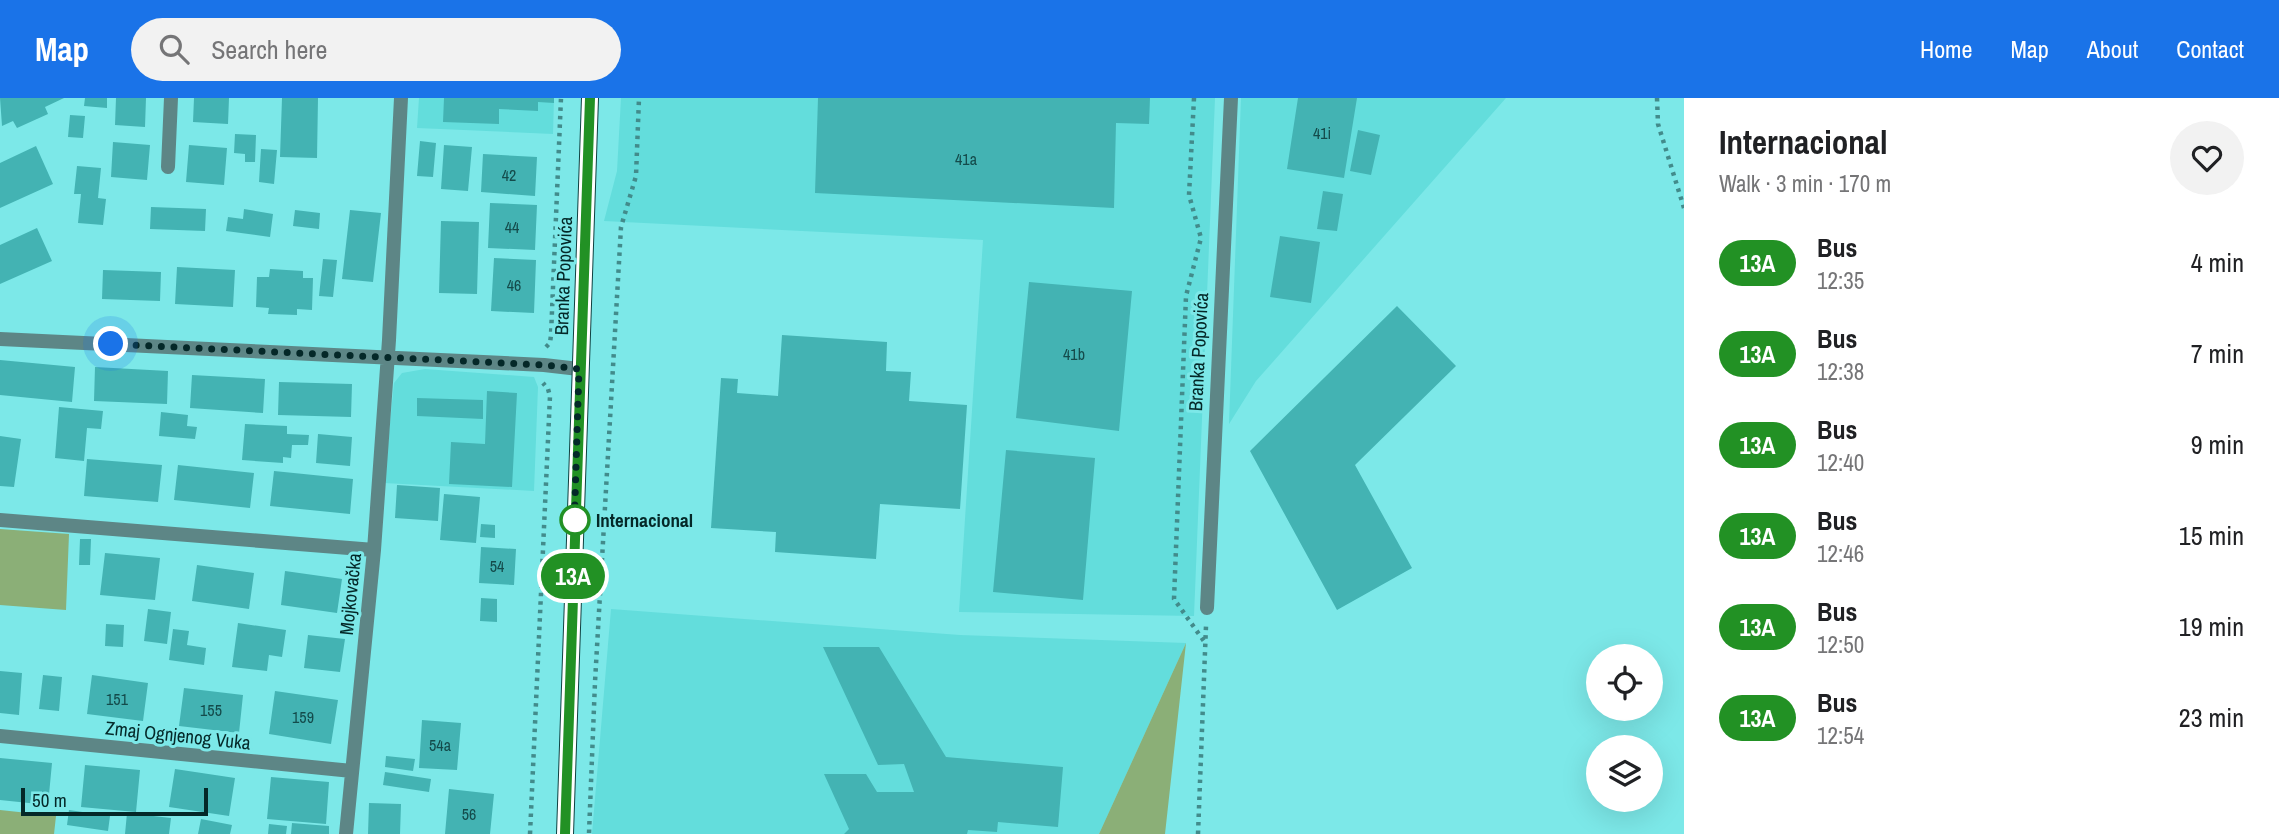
<!DOCTYPE html>
<meta charset="utf-8">
<style>
:root{--surface:#fff;--page:#f2f2f2;--text:#202124;--muted:#757577;--accent:#1a73e8}
body{margin:0;font-family:"Archivo Narrow",sans-serif;background:var(--page);color:var(--text);height:100vh;display:flex;flex-direction:column;font-size:26px;white-space:nowrap}
*{box-sizing:border-box;margin:0}
p{font-size:23px;color:var(--muted)}
.icon{flex:none;width:38px;height:38px;fill:none;stroke:currentColor;stroke-width:2;stroke-linecap:round;stroke-linejoin:round}
.map{position:relative;flex:1;overflow:hidden}
.side{display:flex;flex-direction:column;background:var(--surface);width:595px}
.side>*{flex:none}
.badge{padding:0 14px;border-radius:23px;font-size:24px;line-height:46px}
.buttons{position:absolute;left:1586px;top:546px;display:grid;gap:14px}
.buttons a{display:grid;place-items:center;width:77px;height:77px;border-radius:50%;background:var(--surface);box-shadow:0 7px 28px #0002;font-size:35px}
.scale{position:absolute;left:21px;bottom:18px;width:187px;box-sizing:border-box;padding-left:7px;border:4px solid #042828;border-top:0;font-size:19px;line-height:24px;white-space:nowrap;color:#042828;-webkit-text-stroke:5px #7ce8e8;paint-order:stroke}
.you{position:absolute;width:35px;height:35px;margin:-18px;border:5px solid #fff;border-radius:50%;background:#1a73e8;box-shadow:0 0 0 10px #1a73e833}
.map>.badge{position:absolute;translate:-50% -50%;box-shadow:0 0 0 4px #fff}
.round{display:grid;place-items:center;flex:none;width:74px;height:74px;border-radius:37px;background:var(--page)}
.summary{display:flex;align-items:center;justify-content:space-between;height:119px;padding:0 35px}
h1{font-size:33px;font-weight:700;line-height:52px}
ul{padding:0;list-style:none}
li{display:flex;align-items:center;gap:21px;height:91px;padding:0 35px}
li div{flex:1}
li b{display:block;font-size:26px}
li em{font-style:normal}
li .badge{min-width:77px;font-weight:700;text-align:center}
header{display:flex;align-items:center;gap:42px;box-sizing:border-box;height:98px;padding:0 35px;background:var(--accent);color:#fff}
header strong{font-size:33px}
nav{display:flex;gap:38px;margin-inline-start:auto;font-size:24px}
.search{width:490px;height:63px;background:var(--page);display:flex;align-items:center;gap:18px;box-sizing:border-box;padding:0 24px;border-radius:38px;color:var(--muted);font-size:26px}
main{display:flex;flex:1;min-height:0}
.map>svg:first-child{display:block}
.built{fill:#63dddc}
.green{fill:#8baf77}
.building{fill:#43b3b3}
.lines{fill:none;stroke-linecap:round;stroke-linejoin:round}
.path{stroke:#428b8b;stroke-width:4.5;stroke-dasharray:3.5 5;stroke-linecap:butt}
.street{stroke:#5d8686;stroke-width:14}
.primary{stroke:#104141;stroke-width:18}
.line-casing{stroke:#fff;stroke-width:16}
.line{stroke:#229124;stroke-width:10}
.walk{stroke:#042828;stroke-width:7;stroke-dasharray:0 12.6}
.stop-dot{fill:#fff;stroke:#229124;stroke-width:3.5}
.labels{text-anchor:middle;stroke-width:6;stroke-linejoin:round;paint-order:stroke}
.number-label{font-size:16px;fill:#144b4b}
.street-label{font-size:19px;fill:#042828;stroke:#7ce8e8}
.stop-label{font-size:19px;font-weight:bold;fill:#042828;stroke:#7ce8e8;text-anchor:start}
</style>
<header>
<strong>Map</strong>
<div class="search"><svg class="icon" aria-label="search" viewBox="0 0 24 24"><circle cx="10" cy="10" r="6"/><path d="M15 15l6 6"/></svg>Search here</div>
<nav><a>Home</a><a>Map</a><a>About</a><a>Contact</a></nav>
</header>
<main>
<div class="map">
<svg width="1684" height="736" viewBox="0 0 1684 736">
<rect width="100%" height="100%" fill="#7ce8e8"/>
<path class="built" d="M 419,0 L 554,0 L 553,36 L 417,30 Z
M 621,0 L 1215,0 L 1194,518 L 959,514 L 983,142 L 604,123 L 617,73 Z
M 1241,0 L 1506,0 L 1256,283 L 1229,326 Z
M 425,271 L 534,279 L 538,289 L 534,393 L 384,385 L 394,285 L 402,275 Z
M 611,511 L 960,537 L 1186,545 L 1099,736 L 592,736 Z"/>
<path class="green" d="M 0,431 L 69,436 L 66,512 L 0,507 Z
M 1186,545 L 1165,736 L 1099,736 Z
M 0,712 L 56,718 L 54,736 L 0,736 Z"/>
<path class="building" d="M 0,0 L 64,0 L 45,9 L 48,16 L 17,30 L 13,23 L 2,28 Z
M 85,0 L 107,0 L 107,10 L 84,8 Z
M 116,0 L 146,0 L 145,29 L 115,27 Z
M 194,0 L 229,0 L 228,26 L 193,24 Z
M 282,0 L 318,0 L 317,60 L 280,59 Z
M 444,0 L 554,0 L 554,5 L 538,4 L 538,13 L 499,11 L 499,26 L 443,24 Z
M 818,0 L 1150,0 L 1149,26 L 1116,25 L 1114,110 L 815,95 Z
M 1298,0 L 1357,0 L 1344,80 L 1287,71 Z
M 70,17 L 85,18 L 83,40 L 68,39 Z
M 1358,32 L 1380,37 L 1371,77 L 1350,73 Z
M 235,36 L 256,37 L 255,64 L 245,64 L 245,56 L 234,55 Z
M 420,43 L 436,45 L 433,79 L 417,78 Z
M 113,44 L 150,47 L 147,82 L 111,79 Z
M 189,47 L 227,50 L 224,87 L 186,84 Z
M 444,47 L 472,49 L 468,93 L 441,91 Z
M 36,48 L 53,86 L 0,110 L 0,65 Z
M 261,51 L 277,52 L 274,86 L 259,84 Z
M 483,56 L 537,59 L 535,98 L 481,94 Z
M 77,68 L 101,70 L 98,100 L 106,101 L 103,127 L 78,125 L 81,96 L 74,96 Z
M 1323,93 L 1343,96 L 1337,133 L 1317,131 Z
M 490,105 L 537,107 L 535,152 L 488,150 Z
M 151,109 L 206,111 L 205,133 L 150,131 Z
M 244,111 L 273,116 L 270,139 L 226,133 L 228,119 L 243,121 Z
M 295,112 L 320,115 L 319,131 L 293,128 Z
M 350,112 L 381,115 L 373,184 L 342,181 Z
M 441,123 L 479,124 L 477,196 L 439,195 Z
M 37,130 L 52,163 L 0,186 L 0,147 Z
M 1280,138 L 1320,144 L 1311,205 L 1270,199 Z
M 494,160 L 536,162 L 534,215 L 491,213 Z
M 323,161 L 337,162 L 333,199 L 319,198 Z
M 177,169 L 235,172 L 233,209 L 175,206 Z
M 270,171 L 303,173 L 303,180 L 313,180 L 312,212 L 297,211 L 297,217 L 268,216 L 269,210 L 256,209 L 257,179 L 269,179 Z
M 103,172 L 161,174 L 160,203 L 102,201 Z
M 1029,184 L 1132,193 L 1119,333 L 1016,320 Z
M 1397,208 L 1456,268 L 1355,367 L 1412,470 L 1337,512 L 1250,353 Z
M 782,237 L 887,244 L 886,273 L 911,274 L 909,303 L 967,307 L 960,411 L 880,406 L 876,461 L 775,454 L 776,434 L 711,430 L 721,280 L 738,281 L 737,295 L 778,298 Z
M 0,262 L 75,269 L 72,304 L 0,297 Z
M 95,269 L 168,273 L 167,306 L 94,303 Z
M 192,277 L 265,281 L 263,315 L 190,310 Z
M 279,284 L 352,286 L 351,319 L 278,317 Z
M 487,293 L 517,295 L 512,389 L 449,386 L 451,344 L 485,346 Z
M 417,300 L 483,302 L 483,321 L 417,318 Z
M 59,309 L 103,313 L 101,331 L 87,330 L 84,363 L 55,360 Z
M 161,314 L 188,317 L 187,328 L 197,329 L 195,341 L 159,338 Z
M 245,326 L 287,328 L 287,336 L 309,337 L 308,347 L 292,347 L 291,360 L 283,359 L 283,365 L 242,362 Z
M 318,336 L 352,339 L 350,368 L 316,365 Z
M 0,338 L 21,341 L 14,389 L 0,388 Z
M 1006,352 L 1095,360 L 1083,502 L 993,494 Z
M 87,361 L 162,367 L 158,404 L 84,398 Z
M 178,367 L 254,375 L 250,410 L 174,402 Z
M 274,373 L 353,381 L 350,416 L 270,408 Z
M 397,387 L 440,390 L 438,423 L 395,420 Z
M 444,396 L 480,399 L 476,445 L 440,442 Z
M 481,426 L 495,427 L 495,440 L 480,439 Z
M 80,441 L 91,441 L 90,467 L 79,467 Z
M 481,449 L 516,451 L 514,487 L 479,485 Z
M 105,455 L 160,460 L 155,502 L 100,497 Z
M 197,467 L 254,475 L 249,511 L 192,503 Z
M 285,473 L 342,481 L 337,515 L 281,507 Z
M 481,500 L 497,501 L 497,524 L 480,523 Z
M 148,511 L 171,514 L 167,546 L 144,543 Z
M 238,525 L 286,532 L 282,559 L 269,557 L 267,573 L 232,569 Z
M 106,526 L 124,527 L 123,549 L 105,548 Z
M 173,531 L 189,533 L 187,547 L 206,550 L 204,567 L 169,562 Z
M 308,537 L 345,541 L 340,574 L 304,570 Z
M 823,549 L 879,549 L 946,659 L 1063,669 L 1058,729 L 998,724 L 997,734 L 968,732 L 967,736 L 844,736 L 849,731 L 824,676 L 866,676 L 877,694 L 914,694 L 904,666 L 878,667 Z
M 0,573 L 22,575 L 19,617 L 0,615 Z
M 43,577 L 62,579 L 59,613 L 39,611 Z
M 92,577 L 148,585 L 143,623 L 87,616 Z
M 184,590 L 243,597 L 239,635 L 179,628 Z
M 275,593 L 338,602 L 331,646 L 269,636 Z
M 422,622 L 461,625 L 457,672 L 419,670 Z
M 386,658 L 415,661 L 413,673 L 385,669 Z
M 0,660 L 52,665 L 48,707 L 0,702 Z
M 85,667 L 140,672 L 136,714 L 81,709 Z
M 175,671 L 235,680 L 229,718 L 169,709 Z
M 385,674 L 431,681 L 429,694 L 383,687 Z
M 271,679 L 329,684 L 326,726 L 267,721 Z
M 449,691 L 494,696 L 490,736 L 445,736 Z
M 369,705 L 401,706 L 400,736 L 368,736 Z
M 69,712 L 110,718 L 108,733 L 67,727 Z
M 127,715 L 171,720 L 169,736 L 125,736 Z
M 201,721 L 232,727 L 230,736 L 198,736 Z
M 292,725 L 329,728 L 329,736 L 291,736 Z
M 269,726 L 287,728 L 286,736 L 268,736 Z"/>
<g class="lines">
<path class="path" d="M 1194,0 L 1189,97 L 1201,140 L 1186,198 L 1174,501 L 1206,546
M 1657,0 L 1658,26 L 1684,110
M 546,249 L 550,245 L 551,237 L 561,0
M 589,735 L 595,584 L 621,129 L 636,78 L 639,0
M 530,736 L 550,298 L 548,291 L 543,285
M 1198,736 L 1206,528"/>
<path class="street" d="M 168,69 L 171,0
M 0,241 L 544,267 L 579,271
M 0,422 L 374,452
M 1207,510 L 1231,0
M 0,638 L 352,673
M 346,736 L 374,452 L 389,242 L 401,0"/>
<path class="primary" d="M 565,736 L 590,0"/>
</g>
<g class="lines">
<g class="line-casing">
<path id="line" d="M 565,736 L 590,0"/>
</g>
<use href="#line" class="line"/>
<path class="walk" d="M 111,246 L 544,267 L 579,271 L 574,435 L 575,422"/>
</g>
<circle class="stop-dot" cx="575" cy="422" r="14"/>
<g class="labels">
<g class="number-label">
<text x="1322" y="41">41i</text>
<text x="966" y="67">41a</text>
<text x="509" y="83">42</text>
<text x="512" y="135">44</text>
<text x="514" y="193">46</text>
<text x="1074" y="262">41b</text>
<text x="497" y="474">54</text>
<text x="117" y="607">151</text>
<text x="211" y="618">155</text>
<text x="303" y="625">159</text>
<text x="440" y="653">54a</text>
<text x="469" y="722">56</text>
</g>
<g class="street-label">
<text transform="translate(563 178) rotate(-88)" y="7">Branka Popovića</text>
<text transform="translate(1198 254) rotate(-87)" y="7">Branka Popovića</text>
<text transform="translate(350 496) rotate(-84)" y="7">Mojkovačka</text>
<text transform="translate(178 637) rotate(6)" y="7">Zmaj Ognjenog Vuka</text>
</g>
<g class="stop-label">
<text x="596" y="429">Internacional</text>
</g>
</g>
</svg>
<div class="buttons">
<a><svg class="icon" aria-label="locate" viewBox="0 0 24 24"><circle cx="12" cy="12" r="6"/><path d="M12 2v4M12 18v4M2 12h4M18 12h4"/></svg></a>
<a><svg class="icon" aria-label="layers" viewBox="0 0 24 24"><path d="M12 4l9 5-9 5-9-5zM3 14l9 5 9-5"/></svg></a>
</div>
<div class="scale">50 m</div>
<div class="you" style="left:111px;top:246px"></div>
<b class="badge" style="left:573px;top:478px;background:#229124;color:#fff">13A</b>
</div>
<section class="side">
<div class="summary"><div><h1>Internacional</h1><p>Walk · 3 min · 170 m</p></div><a class="round"><svg class="icon" aria-label="heart" viewBox="0 0 24 24"><path d="M12 20l-8-8c-3-5 5-10 8-4 3-6 11-1 8 4z"/></svg></a></div>
<ul>
<li><span class="badge" style="background:#229124;color:#fff">13A</span><div><b>Bus</b><p>12:35</p></div><em>4 min</em></li>
<li><span class="badge" style="background:#229124;color:#fff">13A</span><div><b>Bus</b><p>12:38</p></div><em>7 min</em></li>
<li><span class="badge" style="background:#229124;color:#fff">13A</span><div><b>Bus</b><p>12:40</p></div><em>9 min</em></li>
<li><span class="badge" style="background:#229124;color:#fff">13A</span><div><b>Bus</b><p>12:46</p></div><em>15 min</em></li>
<li><span class="badge" style="background:#229124;color:#fff">13A</span><div><b>Bus</b><p>12:50</p></div><em>19 min</em></li>
<li><span class="badge" style="background:#229124;color:#fff">13A</span><div><b>Bus</b><p>12:54</p></div><em>23 min</em></li>
</ul>
</section>
</main>
